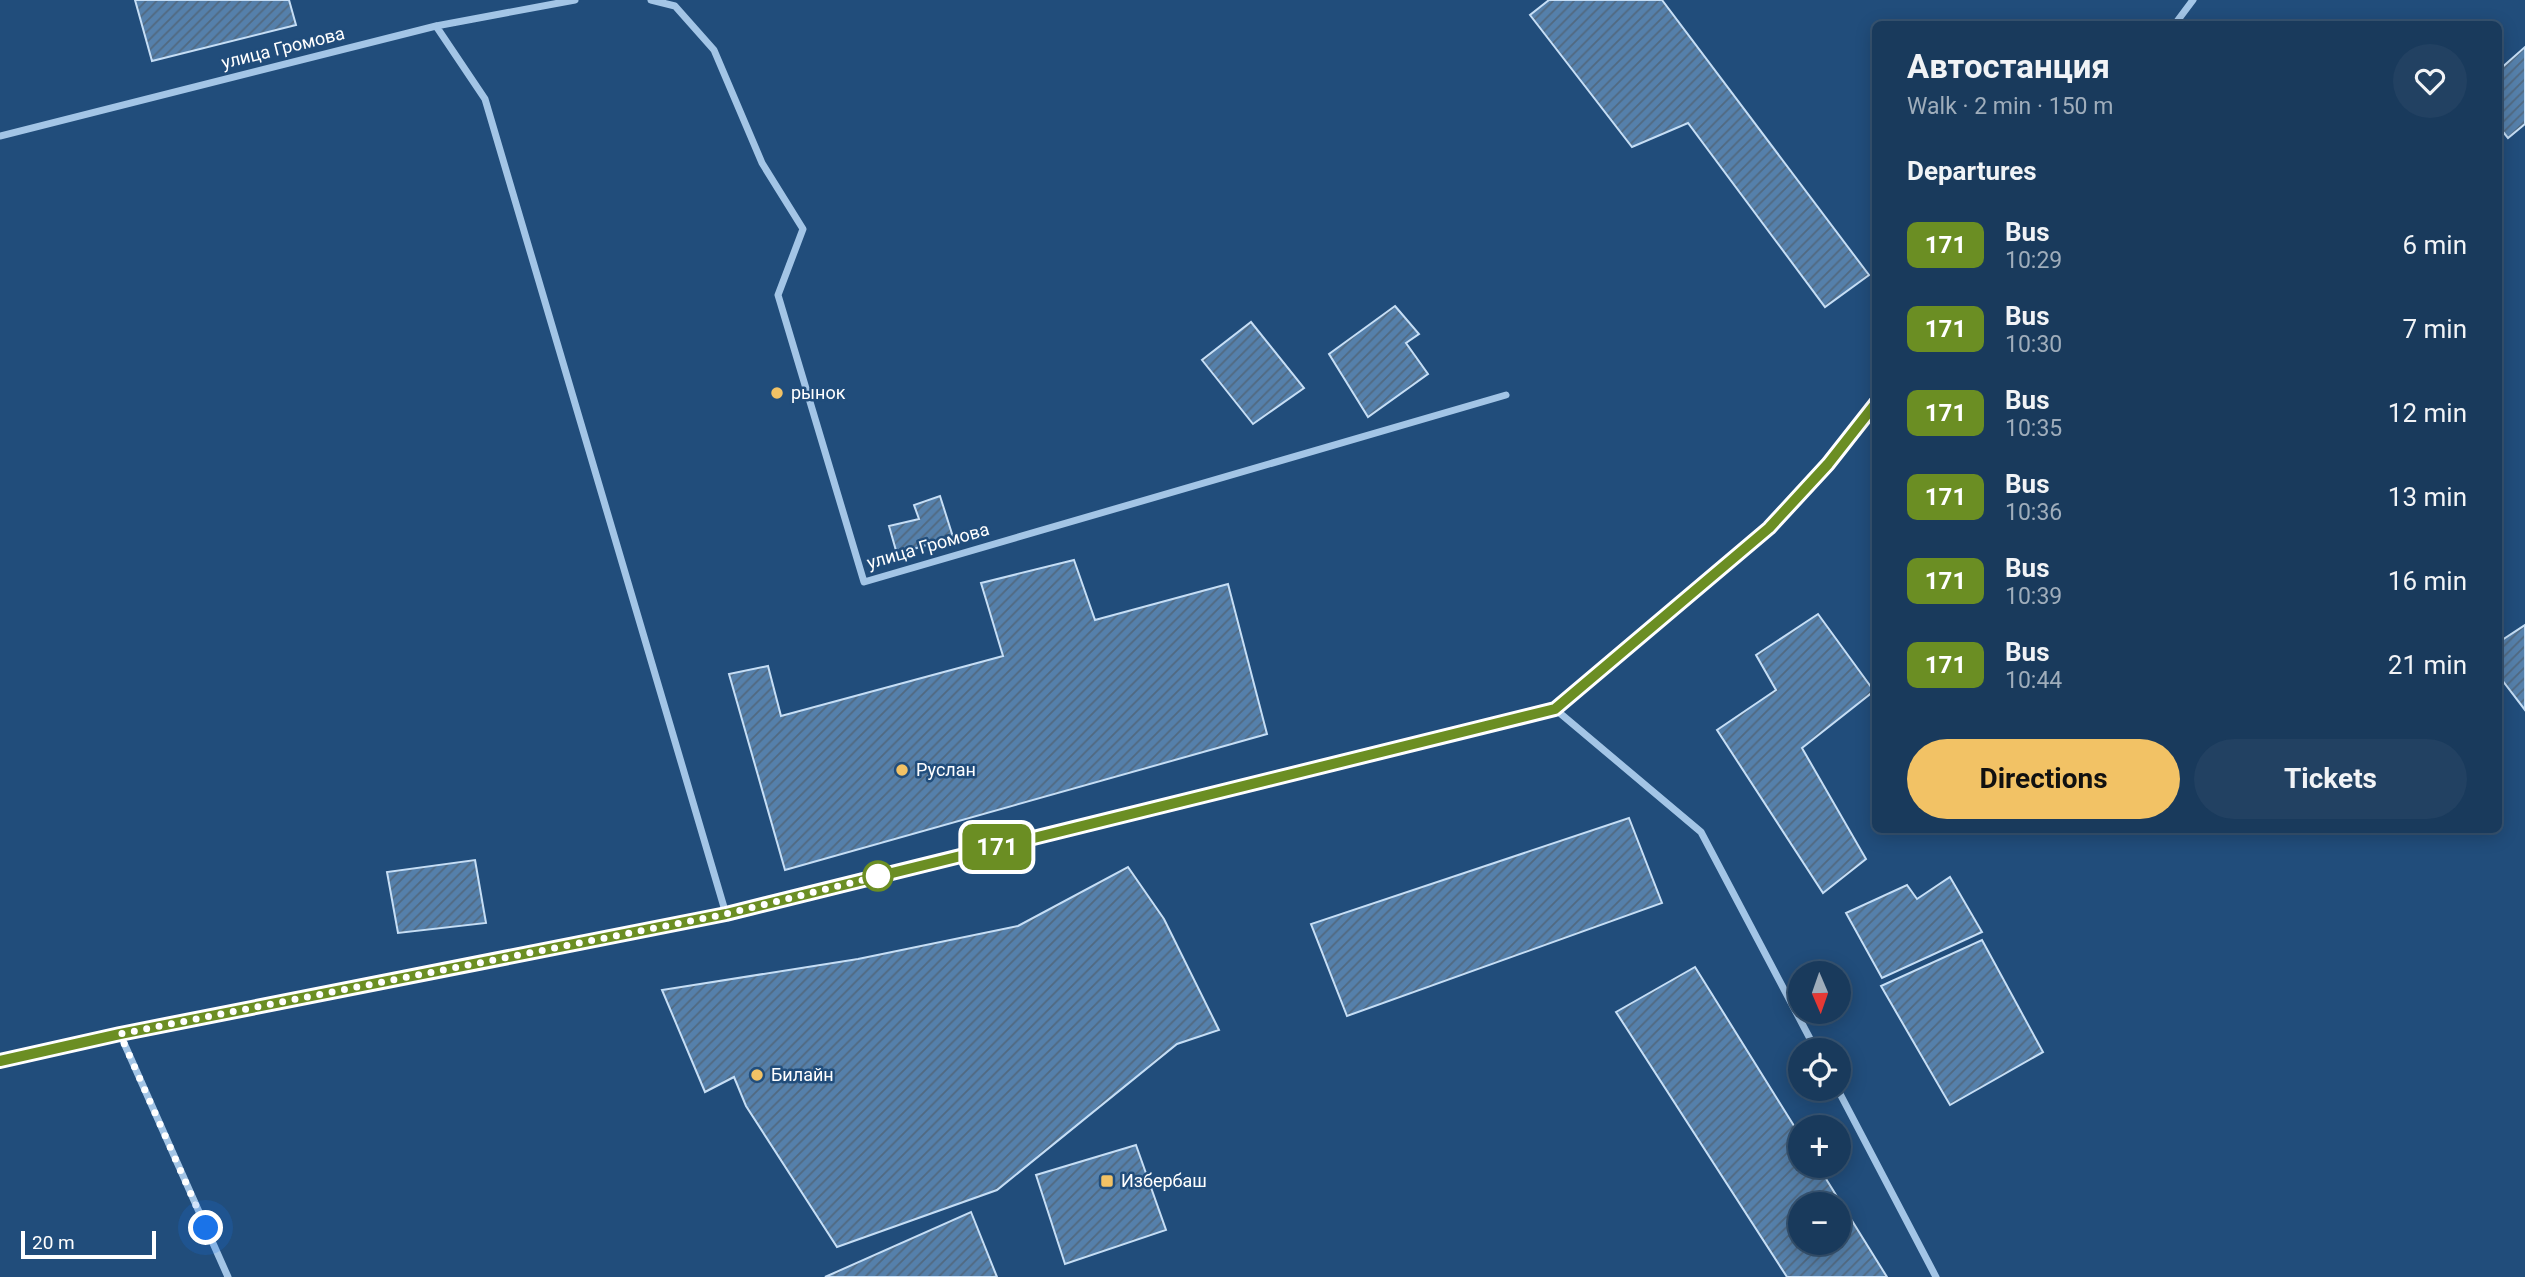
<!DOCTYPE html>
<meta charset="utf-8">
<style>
:root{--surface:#193a5c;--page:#224162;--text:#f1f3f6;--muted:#9fadbb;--line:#375472;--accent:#f2c265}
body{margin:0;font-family:Roboto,sans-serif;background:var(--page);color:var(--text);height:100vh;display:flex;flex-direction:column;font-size:26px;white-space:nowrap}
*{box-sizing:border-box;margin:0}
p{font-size:23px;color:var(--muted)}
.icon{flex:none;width:38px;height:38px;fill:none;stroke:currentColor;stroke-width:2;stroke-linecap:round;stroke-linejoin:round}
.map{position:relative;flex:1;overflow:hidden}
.panel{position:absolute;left:1872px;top:21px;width:630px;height:812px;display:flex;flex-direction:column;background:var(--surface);border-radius:10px;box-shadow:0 4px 18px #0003,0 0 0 2px var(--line)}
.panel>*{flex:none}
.badge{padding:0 14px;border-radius:10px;font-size:24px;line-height:46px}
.needle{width:46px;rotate:178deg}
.controls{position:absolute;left:1788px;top:961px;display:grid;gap:14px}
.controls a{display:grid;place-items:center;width:63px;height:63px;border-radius:50%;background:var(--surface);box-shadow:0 4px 18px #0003,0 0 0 2px var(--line);font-size:35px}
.scale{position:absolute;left:21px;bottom:18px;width:135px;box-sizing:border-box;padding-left:7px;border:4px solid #fff;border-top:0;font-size:19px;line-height:24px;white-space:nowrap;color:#fff;-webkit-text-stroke:5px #214d7b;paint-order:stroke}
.you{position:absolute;width:35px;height:35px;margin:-18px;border:5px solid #fff;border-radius:50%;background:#1a73e8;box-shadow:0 0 0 10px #1a73e833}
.map>.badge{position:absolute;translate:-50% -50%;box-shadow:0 0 0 4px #fff}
h2{padding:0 35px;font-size:26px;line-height:63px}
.round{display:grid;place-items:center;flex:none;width:74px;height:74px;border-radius:37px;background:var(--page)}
.head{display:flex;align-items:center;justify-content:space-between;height:119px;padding:0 35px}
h1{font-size:33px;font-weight:700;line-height:52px}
.action{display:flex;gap:14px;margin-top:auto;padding:14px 35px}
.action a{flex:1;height:80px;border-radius:42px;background:var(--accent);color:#111;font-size:28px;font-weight:700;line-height:80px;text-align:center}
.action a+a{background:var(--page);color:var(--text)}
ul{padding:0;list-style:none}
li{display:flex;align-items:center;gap:21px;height:84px;padding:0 35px}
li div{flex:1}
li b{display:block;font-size:26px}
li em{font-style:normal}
li .badge{min-width:77px;font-weight:700;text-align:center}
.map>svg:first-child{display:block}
.building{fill:url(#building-hatch);stroke:#c6def5;stroke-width:2;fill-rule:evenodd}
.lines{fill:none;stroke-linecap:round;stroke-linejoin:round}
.minor{stroke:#a3c5e6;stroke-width:7}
.line-casing{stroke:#fff;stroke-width:16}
.line{stroke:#6b8e23;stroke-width:10}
.walk{stroke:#fff;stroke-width:7;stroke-dasharray:0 12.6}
.poi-dot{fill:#f2c265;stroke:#214d7b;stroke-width:2.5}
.stop-dot{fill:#fff;stroke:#6b8e23;stroke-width:3.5}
.labels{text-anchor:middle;stroke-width:5;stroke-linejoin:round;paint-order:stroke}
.street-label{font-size:18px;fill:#fff;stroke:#214d7b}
.poi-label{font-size:18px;fill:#fff;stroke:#214d7b;text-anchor:start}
</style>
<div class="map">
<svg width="2525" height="1277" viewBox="0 0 2525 1277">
<defs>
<pattern id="building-hatch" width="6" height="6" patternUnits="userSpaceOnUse" patternTransform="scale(1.75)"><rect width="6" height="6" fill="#5580ab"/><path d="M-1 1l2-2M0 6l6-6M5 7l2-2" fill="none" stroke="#516980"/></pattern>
</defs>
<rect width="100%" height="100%" fill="#214d7b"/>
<path class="building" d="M 135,0 L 289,0 L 296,25 L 152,61 Z
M 1549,0 L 1662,0 L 1869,275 L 1825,307 L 1688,123 L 1632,147 L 1530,15 Z
M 2525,47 L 2525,124 L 2508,138 L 2499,127 L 2499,70 Z
M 1395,306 L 1419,334 L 1406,343 L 1428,374 L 1368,417 L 1329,354 Z
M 1251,322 L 1304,388 L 1253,424 L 1202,360 Z
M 940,496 L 953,537 L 897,554 L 889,526 L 919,519 L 914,505 Z
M 1074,560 L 1095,620 L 1228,584 L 1267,734 L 785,870 L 729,674 L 768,666 L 781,716 L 1003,656 L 981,583 Z
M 1818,614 L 1874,691 L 1802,748 L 1866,859 L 1823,893 L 1717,730 L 1776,690 L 1756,655 Z
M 2525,625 L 2525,710 L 2499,676 L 2499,642 Z
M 1629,818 L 1662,903 L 1347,1016 L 1311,924 Z
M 475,860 L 486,923 L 398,933 L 387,872 Z
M 1128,867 L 1164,919 L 1219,1030 L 1177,1044 L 997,1190 L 837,1247 L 746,1106 L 734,1077 L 705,1092 L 662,990 L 858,959 L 1018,926 Z
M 1950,877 L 1982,932 L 1882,978 L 1846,913 L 1907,885 L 1917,899 Z
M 1982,940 L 2043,1052 L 1950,1105 L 1881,986 Z
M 1695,967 L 1801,1137 L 1801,1166 L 1818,1166 L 1887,1277 L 1787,1277 L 1616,1012 ZM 1801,1204 L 1839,1204 L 1839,1242 L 1801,1242 Z
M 1136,1145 L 1166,1230 L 1065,1264 L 1036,1175 Z
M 971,1212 L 997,1277 L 825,1277 Z"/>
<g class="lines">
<path class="minor" d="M 651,0 L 675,6 L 714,50 L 762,163 L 803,229 L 778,295 L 864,582 L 1506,395
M 2175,24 L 2193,0
M 436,26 L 485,99 L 726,914
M 0,136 L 436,26 L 575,0
M 1555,709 L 1701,832 L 1816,1050
M 120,1034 L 228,1277
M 0,1061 L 120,1034 L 726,914 L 1555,709 L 1769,528 L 1828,464 L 1876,403
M 1837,1088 L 1936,1277"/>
</g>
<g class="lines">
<g class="line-casing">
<path id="line" d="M 0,1061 L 120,1034 L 726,914 L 1555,709 L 1769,528 L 1828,464 L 1876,403"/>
</g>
<use href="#line" class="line"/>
<path class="walk" d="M 206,1228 L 120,1034 L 726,914 L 887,874 L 878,876"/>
</g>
<g class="poi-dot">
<circle cx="777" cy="393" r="7"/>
<circle cx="902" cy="770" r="7"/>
<circle cx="757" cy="1075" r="7"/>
<rect x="1100" y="1174" width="14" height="14" rx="3.5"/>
</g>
<circle class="stop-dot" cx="878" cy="876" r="14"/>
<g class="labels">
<g class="street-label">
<text transform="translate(283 48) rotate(-14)" y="6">улица Громова</text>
<text transform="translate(928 546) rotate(-16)" y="6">улица Громова</text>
</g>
<g class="poi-label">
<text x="791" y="399">рынок</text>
<text x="916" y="776">Руслан</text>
<text x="771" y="1081">Билайн</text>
<text x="1121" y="1187">Избербаш</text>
</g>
</g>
</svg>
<div class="controls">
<a><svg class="needle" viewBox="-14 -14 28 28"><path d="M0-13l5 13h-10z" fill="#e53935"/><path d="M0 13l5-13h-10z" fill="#9fadbb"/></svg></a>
<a><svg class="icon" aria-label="locate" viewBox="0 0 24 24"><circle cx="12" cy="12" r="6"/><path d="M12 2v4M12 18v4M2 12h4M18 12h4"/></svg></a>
<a>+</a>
<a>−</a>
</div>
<div class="scale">20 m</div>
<div class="you" style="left:206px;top:1228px"></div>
<b class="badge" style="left:997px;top:847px;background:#6b8e23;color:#fff">171</b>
<section class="panel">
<div class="head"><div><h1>Автостанция</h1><p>Walk · 2 min · 150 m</p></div><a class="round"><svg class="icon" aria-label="heart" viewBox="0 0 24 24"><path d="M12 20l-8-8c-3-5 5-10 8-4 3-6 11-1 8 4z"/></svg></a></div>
<h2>Departures</h2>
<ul>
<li><span class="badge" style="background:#6b8e23;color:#fff">171</span><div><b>Bus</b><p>10:29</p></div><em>6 min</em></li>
<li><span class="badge" style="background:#6b8e23;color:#fff">171</span><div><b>Bus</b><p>10:30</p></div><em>7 min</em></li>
<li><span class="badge" style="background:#6b8e23;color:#fff">171</span><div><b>Bus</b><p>10:35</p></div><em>12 min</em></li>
<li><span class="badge" style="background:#6b8e23;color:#fff">171</span><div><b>Bus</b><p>10:36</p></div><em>13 min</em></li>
<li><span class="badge" style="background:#6b8e23;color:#fff">171</span><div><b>Bus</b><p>10:39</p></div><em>16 min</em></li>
<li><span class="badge" style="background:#6b8e23;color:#fff">171</span><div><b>Bus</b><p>10:44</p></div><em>21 min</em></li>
</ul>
<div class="action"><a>Directions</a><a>Tickets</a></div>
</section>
</div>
